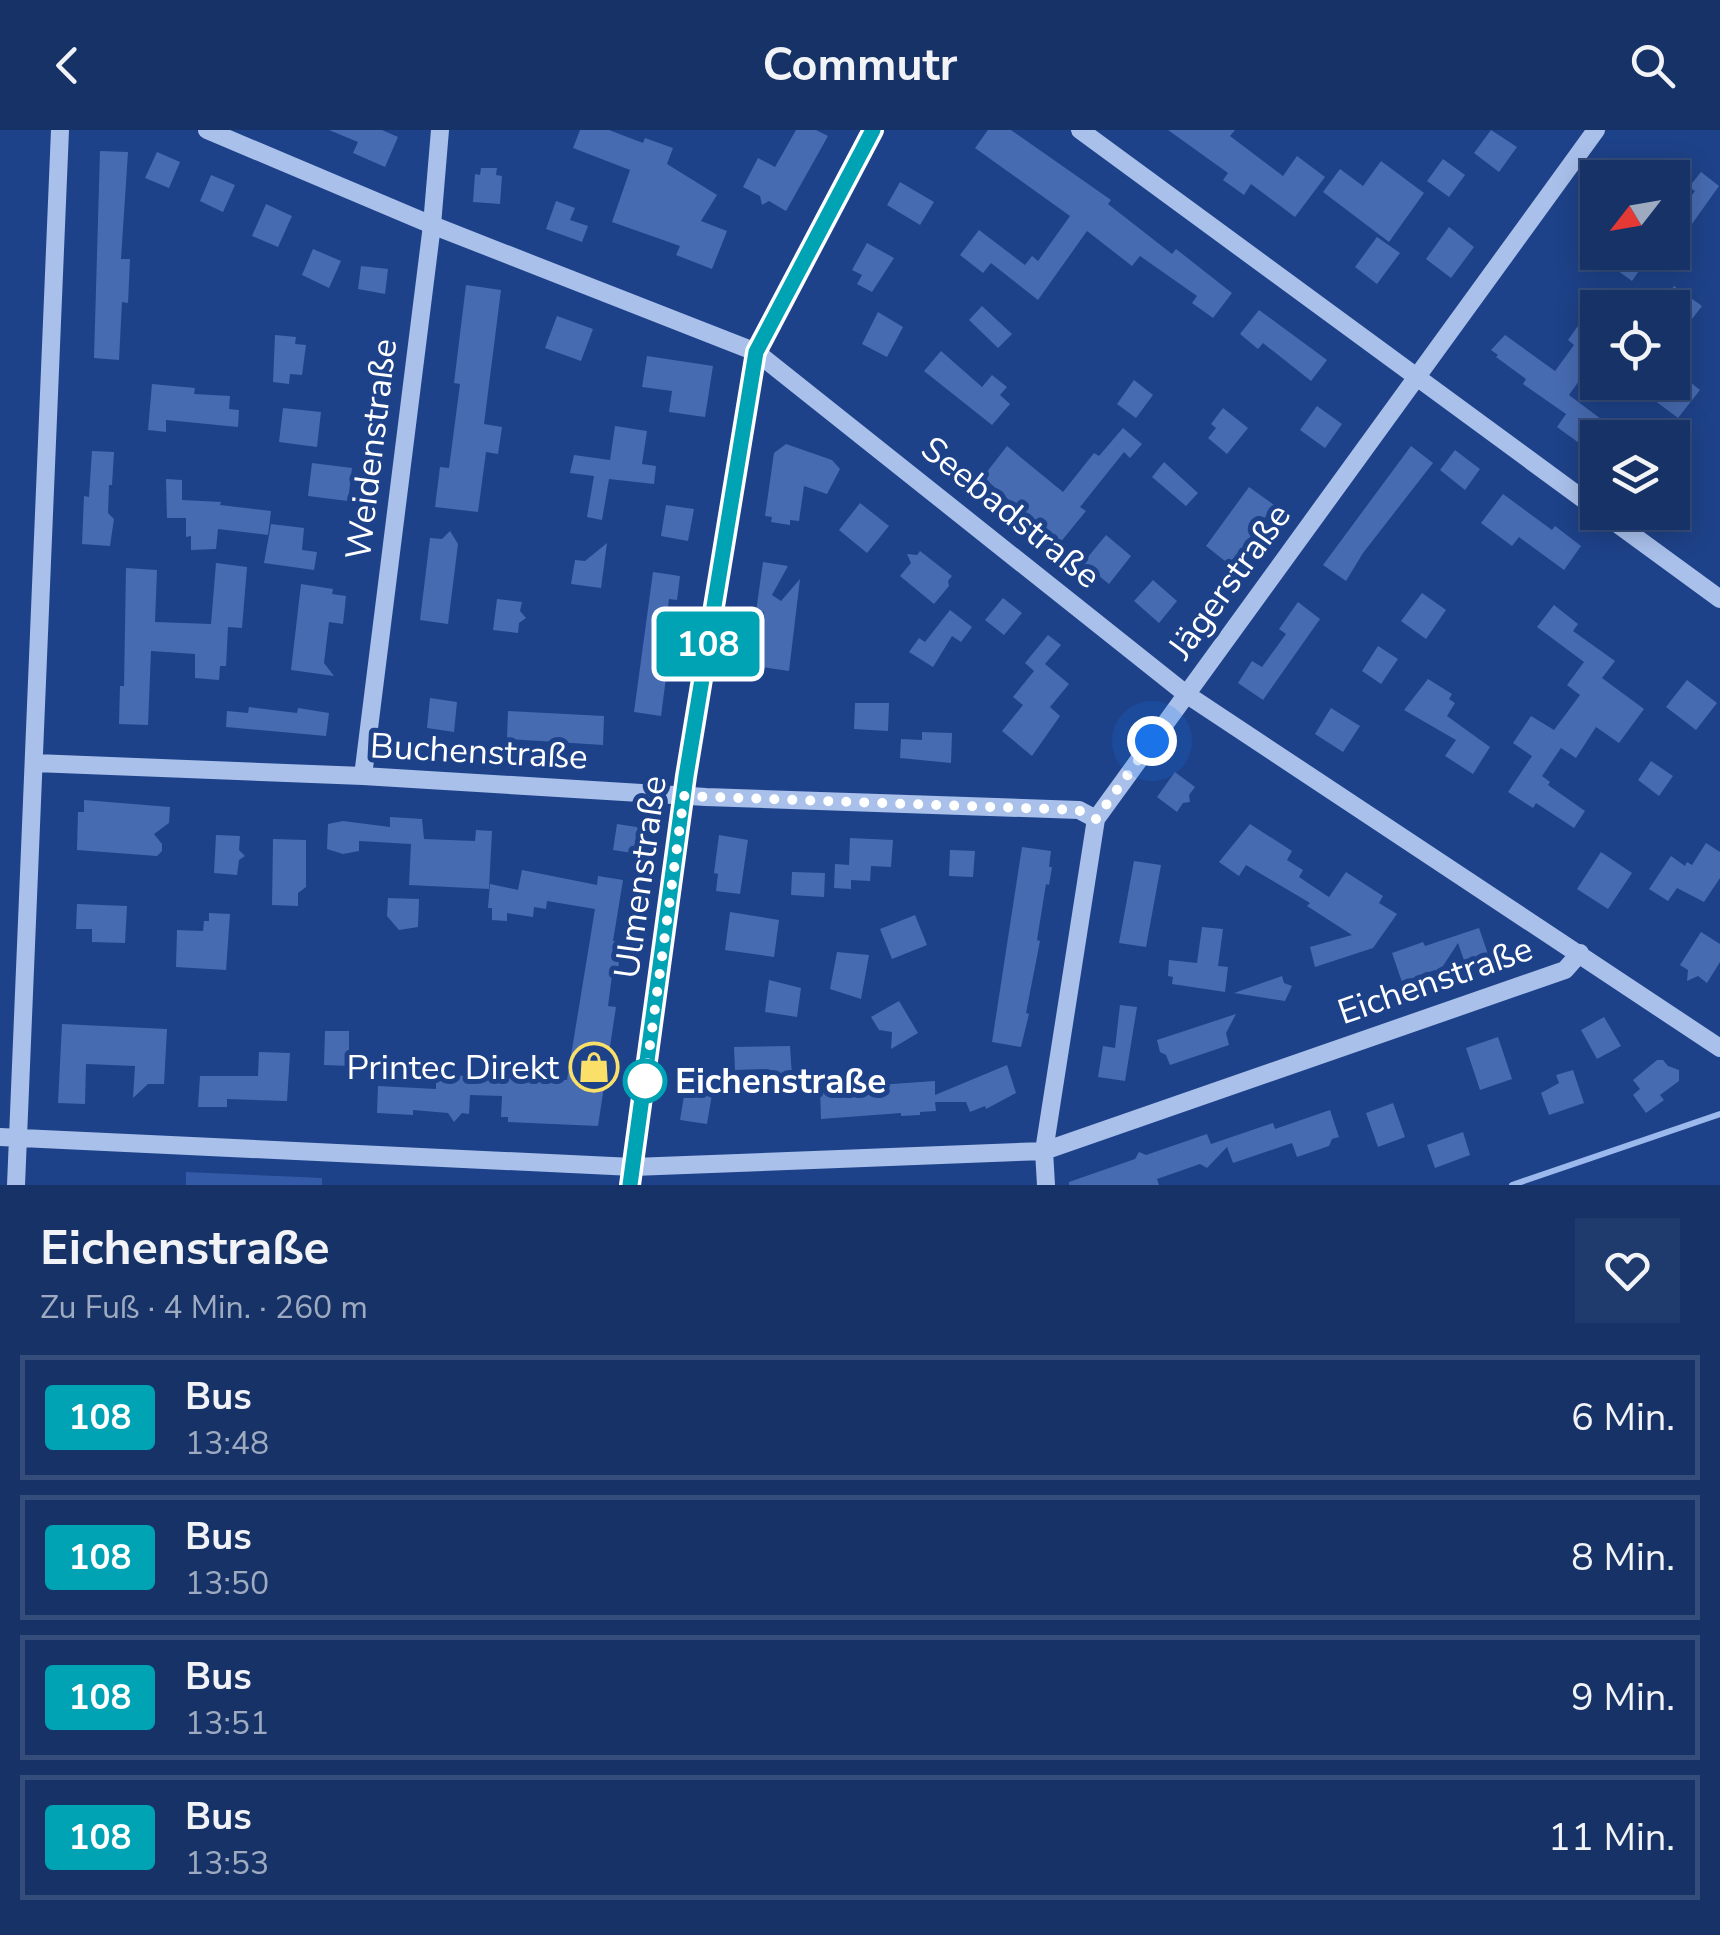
<!DOCTYPE html>
<html lang="de">
<meta charset="utf-8">
<style>
:root{--surface:#163267;--page:#1f3a6d;--text:#f1f3f6;--muted:#9eaac0;--line:#354d7b}
body{margin:0;font-family:"Nunito Sans",sans-serif;background:var(--page);color:var(--text);height:100vh;display:flex;flex-direction:column;font-size:38px;white-space:nowrap}
*{box-sizing:border-box;margin:0}
p{font-size:32px;color:var(--muted)}
.icon{flex:none;width:55px;height:55px;fill:none;stroke:currentColor;stroke-width:2;stroke-linecap:round;stroke-linejoin:round}
.map{position:relative;height:1055px;overflow:hidden}
.side{display:flex;flex-direction:column;background:var(--surface);flex:1}
.side>*{flex:none}
.badge{padding:0 20px;border-radius:8px;font-size:35px;line-height:65px}
.needle{width:65px;rotate:239deg}
.buttons{position:absolute;left:1580px;top:30px;display:grid;gap:20px}
.buttons a{display:grid;place-items:center;width:110px;height:110px;border-radius:0px;background:var(--surface);box-shadow:0 5px 25px #0003,0 0 0 2px var(--line);font-size:50px}
.you{position:absolute;width:50px;height:50px;margin:-25px;border:8px solid #fff;border-radius:50%;background:#1a73e8;box-shadow:0 0 0 15px #1a73e833}
.map>.badge{position:absolute;translate:-50% -50%;box-shadow:0 0 0 5px #fff}
.round{display:grid;place-items:center;flex:none;width:105px;height:105px;border-radius:0px;background:var(--page)}
.head{display:flex;align-items:center;justify-content:space-between;height:170px;padding:0 40px}
h1{font-size:48px;font-weight:700;line-height:75px}
ul{padding:0;list-style:none}
li{display:flex;align-items:center;gap:30px;height:125px;margin:0 20px 15px;padding:0 20px;border:5px solid var(--line);border-radius:0px}
li div{flex:1}
li b{display:block;font-size:38px}
li em{font-style:normal}
li .badge{min-width:110px;font-weight:700;text-align:center}
header{display:flex;justify-content:space-between;align-items:center;height:130px;padding:0 40px;background:var(--surface);font-size:45px;font-weight:700}
.map>svg:first-child{display:block}
.green{fill:#325aa6}
.lines{fill:none;stroke-linecap:round;stroke-linejoin:round}
.stream{stroke:#9cb9ed;stroke-width:6}
.building{fill:#476bb1}
.minor{stroke:#a9c0eb;stroke-width:18}
.line-casing{stroke:#fff;stroke-width:22}
.line{stroke:#00a3b4;stroke-width:15}
.walk{stroke:#fff;stroke-width:10;stroke-dasharray:0 18}
.stop-dot{fill:#fff;stroke:#00a3b4;stroke-width:5}
.labels{text-anchor:middle;stroke-width:10;stroke-linejoin:round;paint-order:stroke}
.street-label{font-size:35px;fill:#fff;stroke:#1e4289}
.poi-label{font-size:35px;fill:#fff;stroke:#1e4289;text-anchor:end}
.stop-label{font-size:35px;font-weight:bold;fill:#fff;stroke:#1e4289;text-anchor:start}
</style>
<header><svg class="icon" aria-label="back" viewBox="0 0 24 24"><path d="M15 5l-7 7 7 7"/></svg>Commutr<svg class="icon" aria-label="search" viewBox="0 0 24 24"><circle cx="10" cy="10" r="6"/><path d="M15 15l6 6"/></svg></header>
<div class="map">
<svg width="1720" height="1055" viewBox="0 0 1720 1055">
<rect width="100%" height="100%" fill="#1e4289"/>
<path class="green" d="M 186,1042 L 322,1048 L 322,1055 L 186,1055 Z"/>
<g class="lines">
<path class="stream" d="M 1512,1055 L 1720,984"/>
</g>
<path class="building" d="M 329,0 L 382,0 L 398,7 L 385,37 L 353,23 L 358,12 Z
M 580,0 L 609,0 L 643,13 L 645,8 L 673,18 L 667,34 L 717,65 L 701,91 L 727,101 L 712,139 L 676,125 L 680,116 L 612,92 L 630,40 L 573,18 Z
M 796,0 L 816,0 L 828,6 L 786,81 L 769,71 L 762,75 L 760,66 L 743,57 L 758,28 L 775,37 Z
M 988,0 L 1011,0 L 1111,70 L 1108,74 L 1172,124 L 1176,119 L 1232,163 L 1213,188 L 1192,173 L 1197,166 L 1140,126 L 1132,136 L 1087,101 L 1038,170 L 991,133 L 983,143 L 960,125 L 979,100 L 1025,135 L 1032,126 L 1038,131 L 1070,86 L 975,18 Z
M 1168,0 L 1235,0 L 1230,6 L 1283,46 L 1297,26 L 1325,47 L 1295,87 L 1251,54 L 1244,65 L 1223,50 L 1228,43 Z
M 1491,0 L 1517,17 L 1499,42 L 1474,23 Z
M 100,21 L 128,22 L 121,129 L 130,129 L 128,173 L 122,172 L 119,230 L 94,228 Z
M 157,22 L 180,32 L 169,58 L 145,48 Z
M 1443,29 L 1465,45 L 1449,67 L 1427,51 Z
M 1381,31 L 1424,63 L 1389,112 L 1323,62 L 1340,39 L 1363,56 Z
M 481,38 L 497,38 L 496,45 L 502,46 L 500,74 L 473,72 L 475,44 L 480,45 Z
M 1701,42 L 1719,56 L 1672,122 L 1672,91 L 1695,61 L 1689,57 Z
M 211,45 L 235,55 L 223,82 L 200,71 Z
M 900,52 L 934,72 L 920,95 L 887,75 Z
M 556,71 L 575,78 L 570,90 L 588,96 L 582,112 L 546,99 Z
M 266,74 L 292,86 L 278,117 L 252,106 Z
M 1449,97 L 1474,117 L 1451,148 L 1426,129 Z
M 1377,107 L 1400,123 L 1377,154 L 1355,137 Z
M 867,113 L 894,128 L 872,162 L 857,154 L 862,145 L 852,140 Z
M 313,119 L 341,131 L 329,158 L 302,145 Z
M 1592,122 L 1652,122 L 1632,151 Z
M 361,136 L 388,139 L 385,164 L 358,159 Z
M 466,155 L 501,160 L 484,294 L 502,297 L 498,324 L 486,322 L 478,382 L 435,377 L 440,337 L 449,338 L 460,254 L 454,253 Z
M 1674,156 L 1702,176 L 1689,193 L 1662,173 Z
M 982,176 L 1012,204 L 998,218 L 969,190 Z
M 1259,180 L 1327,230 L 1311,251 L 1263,213 L 1258,219 L 1240,204 Z
M 878,182 L 903,197 L 887,227 L 862,214 Z
M 557,186 L 593,199 L 581,231 L 545,218 Z
M 1583,189 L 1598,200 L 1598,224 L 1569,265 L 1609,295 L 1590,321 L 1557,297 L 1566,284 L 1523,254 L 1526,249 L 1496,227 L 1498,225 L 1491,220 L 1505,205 L 1555,241 L 1574,215 L 1568,210 Z
M 275,205 L 296,207 L 295,214 L 306,215 L 302,245 L 290,244 L 289,254 L 273,252 Z
M 941,221 L 982,257 L 992,245 L 1007,257 L 1000,265 L 1010,274 L 992,295 L 924,241 Z
M 647,226 L 713,236 L 705,287 L 669,282 L 672,261 L 642,257 Z
M 1672,238 L 1700,260 L 1678,288 L 1646,264 L 1654,252 L 1672,252 Z
M 1134,250 L 1153,265 L 1136,288 L 1117,274 Z
M 152,254 L 195,258 L 194,264 L 230,266 L 229,279 L 239,280 L 238,297 L 166,290 L 166,302 L 148,300 Z
M 1317,276 L 1342,294 L 1325,318 L 1300,300 Z
M 283,278 L 321,282 L 317,317 L 279,312 Z
M 1223,278 L 1248,298 L 1227,324 L 1208,308 L 1216,298 L 1211,294 Z
M 615,296 L 647,301 L 642,334 L 656,336 L 654,354 L 609,349 L 602,390 L 587,387 L 594,346 L 570,343 L 574,325 L 610,330 Z
M 1123,298 L 1142,314 L 1130,328 L 1124,322 L 1080,377 L 1086,381 L 1059,414 L 983,347 L 1007,316 L 1063,362 L 1094,323 L 1099,326 Z
M 786,314 L 832,330 L 840,339 L 827,364 L 804,356 L 799,391 L 790,390 L 790,395 L 771,392 L 772,387 L 765,386 L 774,323 Z
M 1411,316 L 1433,333 L 1363,423 L 1346,451 L 1323,435 Z
M 1455,320 L 1480,339 L 1465,360 L 1440,340 Z
M 92,321 L 114,322 L 112,355 L 109,355 L 108,383 L 114,389 L 110,416 L 82,414 L 84,366 L 89,367 Z
M 1164,332 L 1198,363 L 1186,376 L 1152,347 Z
M 312,333 L 352,338 L 348,371 L 308,366 Z
M 166,349 L 182,350 L 182,370 L 221,372 L 220,375 L 271,381 L 268,405 L 218,399 L 216,419 L 191,420 L 191,406 L 186,407 L 186,388 L 167,388 Z
M 1249,357 L 1274,375 L 1230,435 L 1206,416 Z
M 1503,364 L 1552,400 L 1555,396 L 1581,416 L 1564,440 L 1519,407 L 1512,416 L 1481,393 Z
M 860,373 L 889,396 L 867,423 L 839,400 Z
M 666,375 L 694,379 L 688,411 L 661,406 Z
M 271,394 L 304,398 L 302,420 L 317,422 L 314,440 L 264,433 Z
M 450,401 L 458,414 L 448,494 L 420,490 L 430,408 L 442,409 Z
M 1106,405 L 1131,426 L 1109,454 L 1083,433 Z
M 607,413 L 601,458 L 571,454 L 575,430 L 585,431 Z
M 920,421 L 952,446 L 948,451 L 949,456 L 934,474 L 900,446 L 911,433 L 907,424 L 917,425 Z
M 763,432 L 788,436 L 772,465 L 781,471 L 800,449 L 789,541 L 756,536 L 764,481 L 754,496 Z
M 216,433 L 247,437 L 242,498 L 228,497 L 226,536 L 220,536 L 219,550 L 195,548 L 195,524 L 151,521 L 148,595 L 119,594 L 120,556 L 124,556 L 126,438 L 157,440 L 155,492 L 211,494 Z
M 653,442 L 680,446 L 677,470 L 669,469 L 665,501 L 672,502 L 661,586 L 634,582 Z
M 1153,450 L 1177,471 L 1159,493 L 1134,471 Z
M 301,454 L 333,459 L 332,464 L 346,466 L 343,494 L 329,492 L 324,533 L 334,546 L 291,540 Z
M 1422,463 L 1446,480 L 1426,509 L 1401,491 Z
M 1003,468 L 1022,483 L 1004,505 L 985,490 Z
M 497,469 L 522,472 L 520,481 L 526,488 L 519,493 L 518,503 L 493,500 Z
M 1298,472 L 1320,489 L 1263,570 L 1238,553 L 1252,531 L 1262,537 L 1286,504 L 1279,499 Z
M 1554,475 L 1578,494 L 1573,501 L 1615,531 L 1602,548 L 1644,579 L 1619,613 L 1596,597 L 1576,628 L 1561,618 L 1542,646 L 1550,652 L 1548,655 L 1585,681 L 1574,698 L 1536,673 L 1533,678 L 1508,662 L 1532,626 L 1513,613 L 1531,586 L 1554,600 L 1580,565 L 1567,555 L 1584,532 L 1537,497 Z
M 950,480 L 972,497 L 961,512 L 952,506 L 933,537 L 909,522 L 919,508 L 925,512 Z
M 1048,505 L 1061,515 L 1045,534 L 1069,554 L 1050,577 L 1060,586 L 1032,626 L 1002,601 L 1023,575 L 1013,567 L 1034,541 L 1025,533 Z
M 1378,516 L 1398,529 L 1381,554 L 1362,541 Z
M 1428,549 L 1452,564 L 1449,569 L 1455,573 L 1447,586 L 1490,617 L 1473,644 L 1445,626 L 1456,610 L 1404,580 Z
M 1687,550 L 1717,573 L 1696,600 L 1666,577 Z
M 430,568 L 457,572 L 454,602 L 427,598 Z
M 855,573 L 889,573 L 888,601 L 854,599 Z
M 249,577 L 297,583 L 298,578 L 329,583 L 326,606 L 226,597 L 227,581 L 248,583 Z
M 1331,578 L 1360,596 L 1343,622 L 1315,604 Z
M 508,581 L 604,586 L 603,615 L 507,609 Z
M 922,602 L 952,603 L 951,633 L 900,628 L 901,609 L 922,610 Z
M 1651,631 L 1673,646 L 1659,666 L 1638,650 Z
M 1175,642 L 1195,657 L 1189,665 L 1190,672 L 1183,673 L 1177,682 L 1157,667 Z
M 84,670 L 170,677 L 169,693 L 154,704 L 162,714 L 162,721 L 157,726 L 77,720 L 78,682 L 84,682 Z
M 390,687 L 422,689 L 424,709 L 475,711 L 476,700 L 492,701 L 489,759 L 409,755 L 411,714 L 359,711 L 359,721 L 343,724 L 327,719 L 328,694 L 343,691 L 390,697 Z
M 617,694 L 643,698 L 639,724 L 613,720 Z
M 1250,694 L 1292,721 L 1287,730 L 1303,740 L 1299,747 L 1329,767 L 1346,742 L 1383,766 L 1379,773 L 1397,784 L 1373,818 L 1315,837 L 1310,817 L 1352,805 L 1307,776 L 1310,773 L 1246,735 L 1239,746 L 1219,732 Z
M 216,705 L 240,706 L 239,720 L 245,726 L 239,730 L 237,745 L 214,743 Z
M 719,705 L 748,710 L 740,764 L 716,761 L 718,744 L 714,743 Z
M 850,708 L 893,710 L 891,737 L 871,736 L 870,751 L 851,750 L 851,759 L 834,758 L 835,734 L 849,735 Z
M 273,709 L 306,710 L 306,757 L 298,763 L 298,776 L 272,775 Z
M 1706,713 L 1720,722 L 1720,748 L 1704,772 L 1677,758 L 1668,771 L 1649,759 L 1671,726 L 1685,736 L 1687,732 L 1692,735 Z
M 1022,717 L 1051,721 L 1049,737 L 1052,737 L 1049,755 L 1046,754 L 1037,810 L 1040,811 L 1026,883 L 1029,884 L 1021,917 L 992,912 Z
M 950,720 L 975,721 L 973,747 L 949,746 Z
M 1601,722 L 1632,743 L 1608,779 L 1577,759 Z
M 1134,731 L 1161,735 L 1146,817 L 1119,813 Z
M 522,740 L 597,755 L 598,746 L 623,750 L 613,811 L 622,812 L 618,839 L 613,838 L 608,876 L 616,877 L 598,996 L 508,992 L 508,987 L 501,987 L 502,966 L 470,965 L 469,984 L 462,983 L 454,992 L 448,983 L 413,980 L 413,985 L 377,983 L 378,956 L 436,959 L 436,949 L 440,950 L 441,945 L 567,950 L 595,779 L 547,771 L 546,779 L 534,777 L 533,787 L 507,783 L 507,791 L 492,790 L 492,778 L 488,778 L 490,754 L 518,760 Z
M 792,742 L 825,743 L 824,767 L 791,765 Z
M 388,768 L 419,769 L 418,797 L 399,800 L 387,786 Z
M 77,774 L 127,776 L 125,813 L 92,812 L 92,799 L 76,799 Z
M 730,782 L 779,790 L 774,827 L 725,820 Z
M 209,783 L 230,784 L 226,840 L 176,837 L 177,800 L 203,801 L 204,791 L 209,791 Z
M 915,785 L 927,815 L 892,829 L 880,799 Z
M 1202,797 L 1223,799 L 1218,836 L 1228,837 L 1225,862 L 1172,854 L 1173,847 L 1168,846 L 1169,830 L 1197,833 Z
M 1479,798 L 1489,827 L 1466,836 L 1458,813 L 1439,842 L 1435,840 L 1402,852 L 1392,823 L 1423,812 L 1425,816 Z
M 1701,802 L 1720,814 L 1720,832 L 1707,853 L 1698,846 L 1687,851 L 1688,840 L 1680,835 Z
M 837,822 L 869,825 L 861,869 L 830,859 Z
M 1282,846 L 1284,853 L 1292,856 L 1285,871 L 1234,863 Z
M 769,850 L 801,858 L 797,887 L 765,882 Z
M 899,871 L 918,903 L 891,919 L 892,902 L 879,900 L 871,887 Z
M 1120,875 L 1137,877 L 1125,951 L 1098,947 L 1103,916 L 1115,918 Z
M 1236,884 L 1226,903 L 1229,915 L 1170,935 L 1166,925 L 1160,922 L 1157,910 Z
M 1604,887 L 1621,916 L 1597,929 L 1581,900 Z
M 62,894 L 167,899 L 164,954 L 148,954 L 133,968 L 135,936 L 86,934 L 85,974 L 58,973 Z
M 325,901 L 349,901 L 349,936 L 324,935 Z
M 1498,907 L 1512,949 L 1480,960 L 1466,918 Z
M 790,916 L 792,947 L 776,948 L 775,941 L 767,939 L 735,940 L 734,917 Z
M 259,922 L 290,923 L 287,971 L 227,969 L 227,977 L 198,977 L 200,946 L 258,946 Z
M 1657,930 L 1663,930 L 1668,936 L 1679,940 L 1679,951 L 1660,965 L 1664,970 L 1646,983 L 1633,965 L 1640,959 L 1633,950 Z
M 1007,935 L 1016,963 L 986,979 L 985,976 L 970,982 L 966,972 L 935,972 L 936,981 L 920,982 L 920,985 L 901,986 L 901,983 L 821,989 L 820,959 L 935,951 L 935,965 Z
M 1573,940 L 1584,973 L 1549,985 L 1541,963 L 1559,953 L 1556,945 Z
M 685,960 L 712,964 L 707,994 L 680,990 Z
M 1393,973 L 1405,1007 L 1378,1017 L 1366,983 Z
M 1330,980 L 1339,1007 L 1332,1009 L 1329,1016 L 1297,1027 L 1292,1013 L 1233,1033 L 1227,1017 L 1207,1038 L 1200,1034 L 1157,1049 L 1159,1055 L 1069,1055 L 1069,1052 L 1135,1029 L 1139,1022 L 1146,1025 L 1207,1004 L 1211,1014 L 1273,993 L 1275,999 Z
M 1463,1002 L 1470,1025 L 1435,1038 L 1427,1015 Z"/>
<g class="lines">
<path class="minor" d="M 207,0 L 432,95 L 756,222 L 1186,564 L 1720,918
M 1080,0 L 1598,380
M 1601,382 L 1720,469
M 35,633 L 363,646 L 706,667 L 1079,680 L 1096,689
M 363,646 L 432,95 L 440,0
M 0,1007 L 633,1037 L 1044,1021 L 1565,840 L 1580,823
M 16,1055 L 60,0
M 630,1055 L 683,666 L 756,222 L 873,0
M 1046,1055 L 1044,1021 L 1096,689 L 1596,0"/>
</g>
<g class="lines">
<g class="line-casing">
<path id="line" d="M 630,1055 L 686,646 L 756,222 L 873,0"/>
</g>
<use href="#line" class="line"/>
<path class="walk" d="M 645,951 L 684,666 L 1078,680 L 1096,689 L 1152,611"/>
</g>
<defs>
<g id="shop-ring" transform="scale(2.5)"><circle r="9.5" fill="#1e4289" stroke="#fadf68" stroke-width="1.5"/><path d="M-5-2.5h2.3a2.7 3.5 0 0 1 5.4 0H5L5.5 6h-11ZM-1.5-2.5h3a1.5 2.3 0 0 0-3 0Z" fill="#fadf68"/></g>
</defs>
<g fill-rule="evenodd">
<use href="#shop-ring" x="594" y="937"/>
</g>
<circle class="stop-dot" cx="645" cy="951" r="20"/>
<g class="labels">
<g class="street-label">
<text transform="translate(371 319) rotate(-83)" y="12">Weidenstraße</text>
<text transform="translate(1011 382) rotate(39)" y="12">Seebadstraße</text>
<text transform="translate(1229 451) rotate(-54)" y="12">Jägerstraße</text>
<text transform="translate(479 621) rotate(3)" y="12">Buchenstraße</text>
<text transform="translate(640 747) rotate(-82)" y="12">Ulmenstraße</text>
<text transform="translate(1435 850) rotate(-19)" y="12">Eichenstraße</text>
</g>
<g class="poi-label">
<text x="559" y="949">Printec Direkt</text>
</g>
<g class="stop-label">
<text x="675" y="963">Eichenstraße</text>
</g>
</g>
</svg>
<div class="buttons">
<a><svg class="needle" viewBox="-14 -14 28 28"><path d="M0-13l5 13h-10z" fill="#e53935"/><path d="M0 13l5-13h-10z" fill="#9eaac0"/></svg></a>
<a><svg class="icon" aria-label="locate" viewBox="0 0 24 24"><circle cx="12" cy="12" r="6"/><path d="M12 2v4M12 18v4M2 12h4M18 12h4"/></svg></a>
<a><svg class="icon" aria-label="layers" viewBox="0 0 24 24"><path d="M12 4l9 5-9 5-9-5zM3 14l9 5 9-5"/></svg></a>
</div>
<div class="you" style="left:1152px;top:611px"></div>
<b class="badge" style="left:708px;top:514px;background:#00a3b4;color:#fff">108</b>
</div>
<section class="side">
<div class="head"><div><h1>Eichenstraße</h1><p>Zu Fuß · 4 Min. · 260 m</p></div><a class="round"><svg class="icon" aria-label="heart" viewBox="0 0 24 24"><path d="M12 20l-8-8c-3-5 5-10 8-4 3-6 11-1 8 4z"/></svg></a></div>
<ul>
<li><span class="badge" style="background:#00a3b4;color:#fff">108</span><div><b>Bus</b><p>13:48</p></div><em>6 Min.</em></li>
<li><span class="badge" style="background:#00a3b4;color:#fff">108</span><div><b>Bus</b><p>13:50</p></div><em>8 Min.</em></li>
<li><span class="badge" style="background:#00a3b4;color:#fff">108</span><div><b>Bus</b><p>13:51</p></div><em>9 Min.</em></li>
<li><span class="badge" style="background:#00a3b4;color:#fff">108</span><div><b>Bus</b><p>13:53</p></div><em>11 Min.</em></li>
</ul>
</section>
